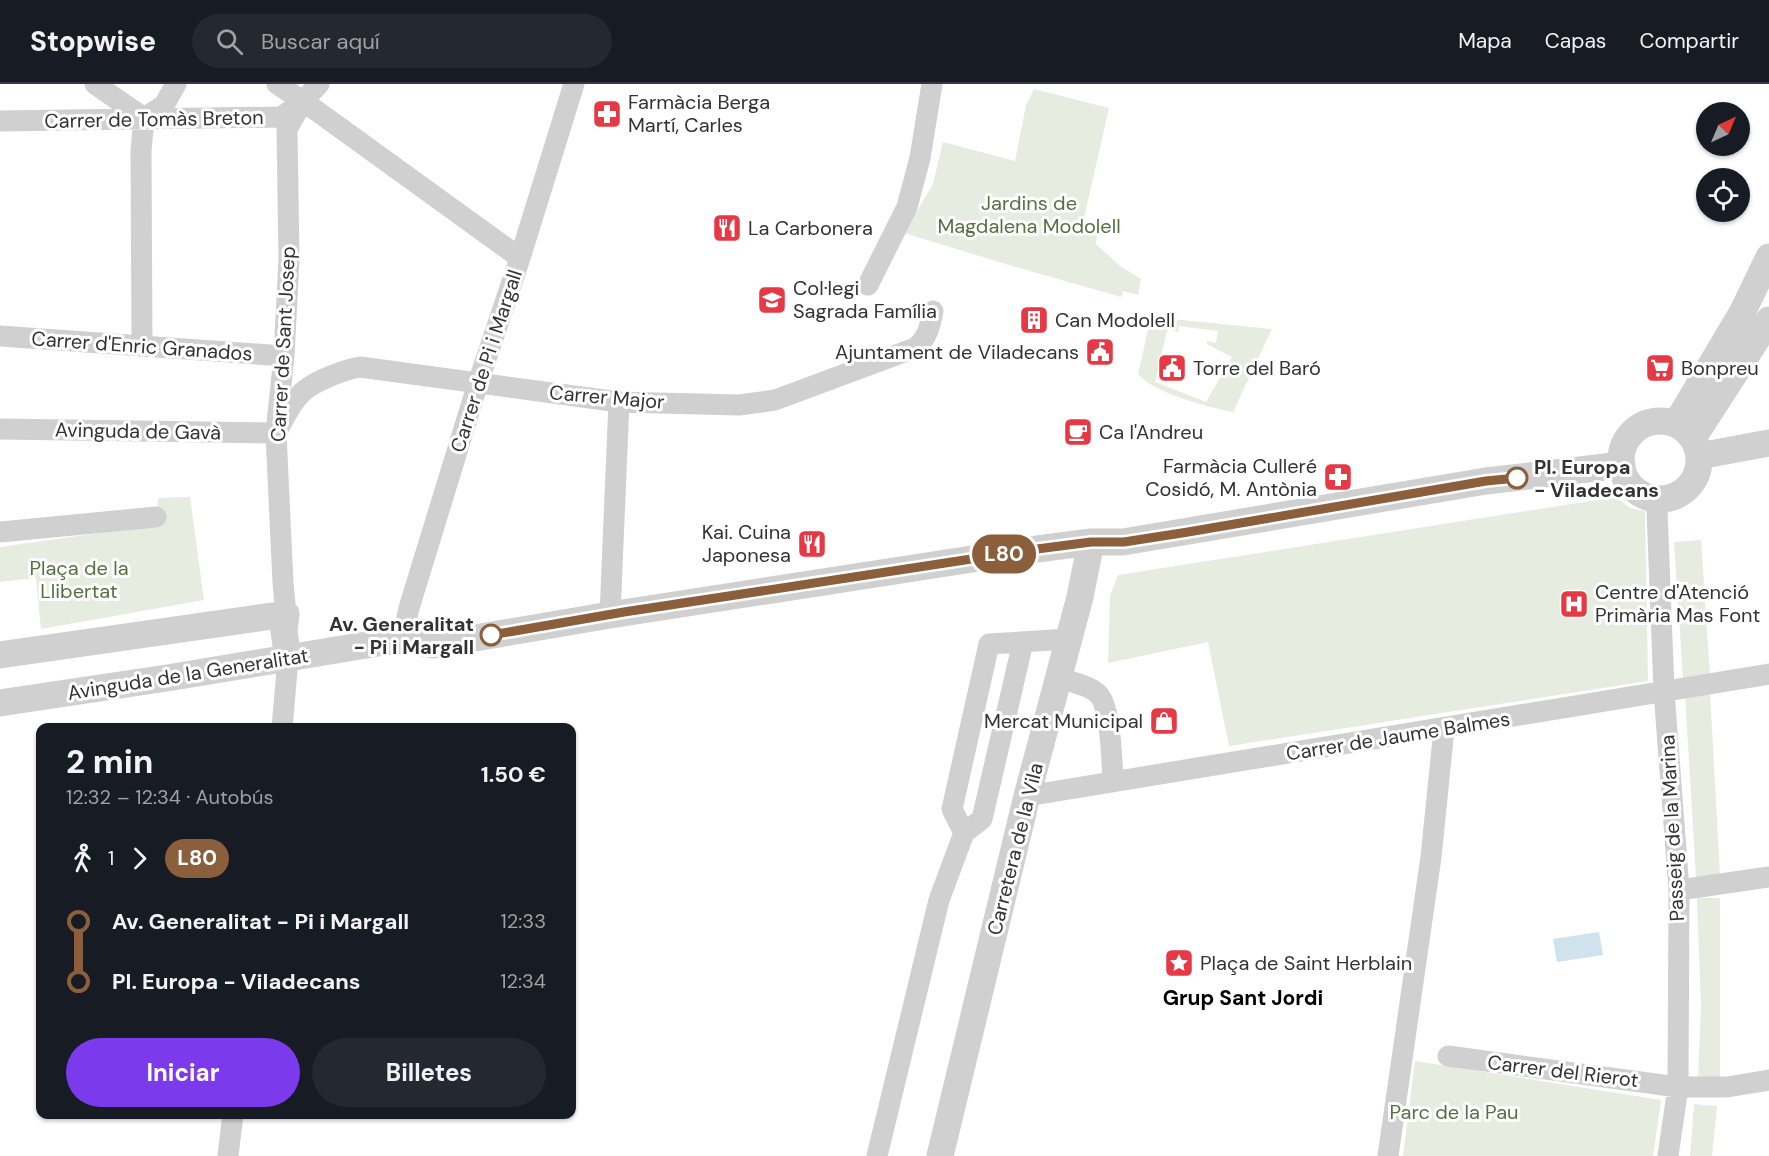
<!DOCTYPE html>
<html lang="es">
<meta charset="utf-8">
<style>
:root{--surface:#171b24;--page:#242831;--text:#f1f3f6;--muted:#9ea1a6;--line:#363941;--accent:#7c3aed}
body{margin:0;font-family:"DM Sans",sans-serif;background:var(--page);color:var(--text);height:100vh;display:flex;flex-direction:column;font-size:22px;white-space:nowrap}
*{box-sizing:border-box;margin:0}
p{font-size:20px;color:var(--muted)}
.icon{flex:none;width:33px;height:33px;fill:none;stroke:currentColor;stroke-width:2;stroke-linecap:round;stroke-linejoin:round}
.map{position:relative;flex:1;overflow:hidden}
.drawer{position:absolute;left:36px;top:639px;width:540px;height:396px;display:flex;flex-direction:column;background:var(--surface);border-radius:12px;box-shadow:0 2px 4px #0004}
.drawer>*{flex:none}
.badge{padding:0 12px;border-radius:20px;font-size:21px;line-height:39px}
.needle{width:39px;rotate:44deg}
.tools{position:absolute;left:1696px;top:18px;display:grid;gap:12px}
.tools a{display:grid;place-items:center;width:54px;height:54px;border-radius:50%;background:var(--surface);box-shadow:0 2px 4px #0004;font-size:30px}
.map>.badge{position:absolute;translate:-50% -50%;box-shadow:0 0 0 3px #fff}
.legs{display:flex;align-items:center;gap:9px;height:66px;padding:0 30px;font-size:20px}
.legs p{margin-inline-start:auto}
.headline{display:flex;align-items:center;justify-content:space-between;height:102px;padding:0 30px}
h1{font-size:33px;font-weight:700;line-height:45px}
.primary-button{display:flex;gap:12px;margin-top:auto;padding:12px 30px}
.primary-button a{flex:1;height:69px;border-radius:36px;background:var(--accent);color:#fff;font-size:24px;font-weight:700;line-height:69px;text-align:center}
.primary-button a+a{background:var(--page);color:var(--text)}
ul{padding:0 30px;list-style:none}
li{display:flex;align-items:center;gap:21px;height:60px;font-size:22px}
li i{display:grid;place-items:center;width:9px;height:100%;margin:0 8px;background:currentColor}
li i::after{content:'';width:15px;height:15px;margin:-8px;border:4px solid;border-radius:50%;background:var(--surface)}
li p{margin-inline-start:auto}
li:first-child i{background:linear-gradient(#0000 50%,currentColor 0)}
li:last-child i{background:linear-gradient(currentColor 50%,#0000 0)}
header{display:flex;align-items:center;gap:36px;box-sizing:border-box;height:84px;padding:0 30px;background:var(--surface);border-bottom:2px solid var(--line)}
header strong{font-size:28px}
nav{display:flex;gap:33px;margin-inline-start:auto;font-size:21px}
.search{width:420px;height:54px;background:var(--page);display:flex;align-items:center;gap:15px;box-sizing:border-box;padding:0 21px;border-radius:33px;color:var(--muted);font-size:22px}
.map>svg:first-child{display:block}
.green{fill:#e6ecdf;fill-rule:evenodd}
.water{fill:#cfe2ee}
.lines{fill:none;stroke-linecap:round;stroke-linejoin:round}
.minor{stroke:#d0d0d0;stroke-width:21}
.tertiary{stroke:#d0d0d0;stroke-width:27}
.line-1-casing{stroke:#fff;stroke-width:14}
.line-1{stroke:#8b5e3c;stroke-width:9}
.stop-1-dot{fill:#fff;stroke:#8b5e3c;stroke-width:3}
.labels{text-anchor:middle;stroke-width:6;stroke-linejoin:round;paint-order:stroke}
.poi-label{font-size:20px;fill:#333;stroke:#fff;text-anchor:start}
.street-label{font-size:20px;fill:#333;stroke:#fff}
.park-label{font-size:20px;fill:#56703f;stroke:#fff}
.stop-label{font-size:20px;font-weight:bold;fill:#333;stroke:#fff;text-anchor:start}
.neighbourhood-label{font-size:21px;font-weight:bold;fill:#000;stroke:#fff}
</style>
<header>
<strong>Stopwise</strong>
<div class="search"><svg class="icon" aria-label="search" viewBox="0 0 24 24"><circle cx="10" cy="10" r="6"/><path d="M15 15l6 6"/></svg>Buscar aquí</div>
<nav><a>Mapa</a><a>Capas</a><a>Compartir</a></nav>
</header>
<div class="map">
<svg width="1769" height="1072" viewBox="0 0 1769 1072">
<rect width="100%" height="100%" fill="#fff"/>
<path class="green" d="M 1034,5 L 1109,24 L 1081,147 L 1097,149 L 1096,160 L 1120,182 L 1141,195 L 1138,211 L 1123,207 L 1121,213 L 999,178 L 904,149 L 933,100 L 943,58 L 1015,77 L 1026,21 Z
M 1151,233 L 1272,245 L 1233,328 C 1207,323 1154,309 1138,290 ZM 1179,242 L 1218,247 L 1216,259 L 1207,257 L 1207,260 L 1232,273 L 1206,318 L 1155,298 L 1167,247 L 1170,245 L 1178,248 Z
M 190,413 L 204,516 L 41,545 L 36,494 L 0,498 L 0,463 L 156,441 L 158,414 Z
M 1616,413 L 1630,424 L 1645,427 L 1648,597 L 1229,662 L 1208,558 L 1108,579 L 1110,512 L 1118,491 Z
M 1701,456 L 1710,592 L 1683,594 L 1674,458 Z
M 1710,608 L 1720,791 L 1696,793 L 1685,610 Z
M 1697,814 L 1720,814 L 1720,993 L 1698,995 L 1701,923 Z
M 1415,977 L 1661,1016 L 1653,1072 L 1403,1072 Z
M 1694,1020 L 1717,1022 L 1712,1072 L 1690,1072 Z"/>
<path class="water" d="M 1599,848 L 1603,871 L 1557,878 L 1553,855 Z"/>
<g class="lines">
<path class="minor" d="M 95,0 L 144,34
M 277,0 L 303,17 L 520,174
M 0,37 L 281,33 L 301,19
M 868,201 L 907,123 L 920,74 L 932,0
M 0,252 L 284,272
M 142,262 L 141,67 L 144,34 L 164,21 L 176,0
M 0,345 L 276,349 C 283,337 289,323 298,313 C 308,299 343,286 360,283 L 619,318 L 739,321 L 775,316 L 915,264 C 928,254 930,242 933,227
M 1658,415 L 1657,426 L 1664,607 L 1679,806 L 1678,1003 L 1668,1072
M 0,448 L 156,433
M 286,530 L 283,499 L 276,349 L 284,272 L 289,175 L 287,45 L 303,17 L 319,0
M 610,531 L 619,318
M 402,556 L 409,524 L 478,299 L 520,174 L 574,0
M 1058,594 C 1069,597 1091,602 1098,610 C 1111,622 1112,679 1113,698
M 282,644 L 288,575
M 1027,712 L 1769,590
M 964,749 L 952,725 L 989,560 L 1069,555
M 1679,806 L 1769,793
M 1448,972 L 1678,1003 L 1727,1003 L 1769,996
M 228,1072 L 233,1030
M 877,1072 L 939,816 L 964,749 L 982,735 L 1023,558
M 1388,1072 L 1431,773 L 1444,645"/>
<path class="tertiary" d="M1621 376a39 39 0 1 1 78 0a39 39 0 1 1-78 0Z
M 1676,340 L 1742,229 L 1769,173
M 1693,354 L 1769,236
M 1699,372 L 1769,359
M 0,571 L 286,530 L 284,547 L 288,575
M 0,619 L 167,594 L 384,558 L 402,556 L 434,561 L 610,531 L 1037,465 L 1091,458 L 1123,458 L 1486,397 L 1622,381
M 940,1072 L 1027,712 L 1080,513 L 1091,458"/>
</g>
<g class="lines">
<g class="line-1-casing">
<path id="line-1" d="M 491,551 L 624,528 L 1037,465 L 1091,458 L 1124,458 L 1188,448 L 1486,397 L 1517,394"/>
</g>
<use href="#line-1" class="line-1"/>
</g>
<defs>
<g id="pharmacy-square" transform="scale(1.5)"><rect x="-9" y="-9" width="18" height="18" rx="4" fill="#e63946" stroke="#fff"/><path d="M-2-6h4v4h4v4h-4v4h-4v-4h-4v-4h4Z" fill="#fff"/></g>
<g id="restaurant-square" transform="scale(1.5)"><rect x="-9" y="-9" width="18" height="18" rx="4" fill="#e63946" stroke="#fff"/><path d="M-5-6h1v4h1v-4h1v4h1v-4h1v5L-1.5 .5V6h-2V.5L-5-1ZM5-6V6H3V1.5H1.5Q1.5-4 5-6Z" fill="#fff"/></g>
<g id="school-square" transform="scale(1.5)"><rect x="-9" y="-9" width="18" height="18" rx="4" fill="#e63946" stroke="#fff"/><path d="M0-5L7-2L0 1L-7-2ZM-4 1L0 2.5L4 1V4Q0 6-4 4Z" fill="#fff"/></g>
<g id="building-square" transform="scale(1.5)"><rect x="-9" y="-9" width="18" height="18" rx="4" fill="#e63946" stroke="#fff"/><path d="M-4-6H4V6H1V3H-1V6H-4ZM-2.5-4.3h1.7v1.8h-1.7ZM.8-4.3h1.7v1.8H.8ZM-2.5-1h1.7V.8h-1.7ZM.8-1h1.7V.8H.8Z" fill="#fff"/></g>
<g id="civic-square" transform="scale(1.5)"><rect x="-9" y="-9" width="18" height="18" rx="4" fill="#e63946" stroke="#fff"/><path d="M-.6-6.5H3V-4.5H.6V-3L4-1V1h2V6H-6V1h2V-1L-.6-3ZM-1.2 2.5V6h2.4V2.5Z" fill="#fff"/></g>
<g id="supermarket-square" transform="scale(1.5)"><rect x="-9" y="-9" width="18" height="18" rx="4" fill="#e63946" stroke="#fff"/><path d="M-6-5.5h2.5l.6 2H6L4.5 2H-2.5L-4.4-4H-6ZM-1.5 3.2a1.3 1.3 0 1 0 .1 0ZM3 3.2a1.3 1.3 0 1 0 .1 0Z" fill="#fff"/></g>
<g id="cafe-square" transform="scale(1.5)"><rect x="-9" y="-9" width="18" height="18" rx="4" fill="#e63946" stroke="#fff"/><path d="M-5.5-4.5H6V0H3Q3 3.5 0 3.5H-2.5Q-5.5 3.5-5.5 0ZM3-3.2v2h1.7v-2ZM-6 4.5H4V6H-6Z" fill="#fff"/></g>
<g id="hospital-square" transform="scale(1.5)"><rect x="-9" y="-9" width="18" height="18" rx="4" fill="#e63946" stroke="#fff"/><path d="M-5-5h3v3.5h4V-5h3V5h-3V1.5h-4V5h-3Z" fill="#fff"/></g>
<g id="shop-square" transform="scale(1.5)"><rect x="-9" y="-9" width="18" height="18" rx="4" fill="#e63946" stroke="#fff"/><path d="M-5-2.5h2.3a2.7 3.5 0 0 1 5.4 0H5L5.5 6h-11ZM-1.5-2.5h3a1.5 2.3 0 0 0-3 0Z" fill="#fff"/></g>
<g id="sight-square" transform="scale(1.5)"><rect x="-9" y="-9" width="18" height="18" rx="4" fill="#e63946" stroke="#fff"/><path d="M0-6L1.8-2.2L6-1.7L2.9 1.2L3.7 5.4L0 3.3L-3.7 5.4L-2.9 1.2L-6-1.7L-1.8-2.2Z" fill="#fff"/></g>
</defs>
<g fill-rule="evenodd">
<use href="#pharmacy-square" x="607" y="30"/>
<use href="#restaurant-square" x="727" y="144"/>
<use href="#school-square" x="772" y="216"/>
<use href="#building-square" x="1034" y="236"/>
<use href="#civic-square" x="1100" y="268"/>
<use href="#civic-square" x="1172" y="284"/>
<use href="#supermarket-square" x="1660" y="284"/>
<use href="#cafe-square" x="1078" y="348"/>
<use href="#pharmacy-square" x="1338" y="393"/>
<use href="#restaurant-square" x="812" y="460"/>
<use href="#hospital-square" x="1574" y="520"/>
<use href="#shop-square" x="1164" y="637"/>
<use href="#sight-square" x="1179" y="879"/>
</g>
<g class="stop-1-dot">
<circle cx="1517" cy="394" r="10"/>
<circle cx="491" cy="551" r="10"/>
</g>
<g class="labels">
<g class="poi-label">
<text x="628" y="25">Farmàcia Berga<tspan x="628" dy="23">Martí, Carles</tspan></text>
<text x="748" y="151">La Carbonera</text>
<text x="793" y="211">Col·legi<tspan x="793" dy="23">Sagrada Família</tspan></text>
<text x="1055" y="243">Can Modolell</text>
<text x="1079" y="275" text-anchor="end">Ajuntament de Viladecans</text>
<text x="1193" y="291">Torre del Baró</text>
<text x="1681" y="291">Bonpreu</text>
<text x="1099" y="355">Ca l'Andreu</text>
<text x="1317" y="389" text-anchor="end">Farmàcia Culleré<tspan x="1317" dy="23">Cosidó, M. Antònia</tspan></text>
<text x="791" y="455" text-anchor="end">Kai. Cuina<tspan x="791" dy="23">Japonesa</tspan></text>
<text x="1595" y="515">Centre d'Atenció<tspan x="1595" dy="23">Primària Mas Font</tspan></text>
<text x="1143" y="644" text-anchor="end">Mercat Municipal</text>
<text x="1200" y="886">Plaça de Saint Herblain</text>
</g>
<g class="street-label">
<text transform="translate(154 35) rotate(-1)" y="7">Carrer de Tomàs Breton</text>
<text transform="translate(283 260) rotate(-87)" y="7">Carrer de Sant Josep</text>
<text transform="translate(142 262) rotate(4)" y="7">Carrer d'Enric Granados</text>
<text transform="translate(486 277) rotate(-72)" y="7">Carrer de Pi i Margall</text>
<text transform="translate(607 313) rotate(5)" y="7">Carrer Major</text>
<text transform="translate(138 347) rotate(1)" y="7">Avinguda de Gavà</text>
<text transform="translate(188 590) rotate(-9)" y="7">Avinguda de la Generalitat</text>
<text transform="translate(1398 652) rotate(-9)" y="7">Carrer de Jaume Balmes</text>
<text transform="translate(1672 744) rotate(-93)" y="7">Passeig de la Marina</text>
<text transform="translate(1015 765) rotate(-76)" y="7">Carretera de la Vila</text>
<text transform="translate(1563 987) rotate(7)" y="7">Carrer del Rierot</text>
</g>
<g class="park-label">
<text x="1029" y="126">Jardins de<tspan x="1029" dy="23">Magdalena Modolell</tspan></text>
<text x="79" y="491">Plaça de la<tspan x="79" dy="23">Llibertat</tspan></text>
<text x="1454" y="1035">Parc de la Pau</text>
</g>
<g class="stop-label">
<text x="1534" y="390">Pl. Europa<tspan x="1534" dy="23">- Viladecans</tspan></text>
<text x="474" y="547" text-anchor="end">Av. Generalitat<tspan x="474" dy="23">- Pi i Margall</tspan></text>
</g>
<g class="neighbourhood-label">
<text x="1243" y="921">Grup Sant Jordi</text>
</g>
</g>
</svg>
<div class="tools">
<a><svg class="needle" viewBox="-14 -14 28 28"><path d="M0-13l5 13h-10z" fill="#e53935"/><path d="M0 13l5-13h-10z" fill="#9ea1a6"/></svg></a>
<a><svg class="icon" aria-label="locate" viewBox="0 0 24 24"><circle cx="12" cy="12" r="6"/><path d="M12 2v4M12 18v4M2 12h4M18 12h4"/></svg></a>
</div>
<b class="badge" style="left:1004px;top:470px;background:#8b5e3c;color:#fff">L80</b>
<section class="drawer">
<div class="headline"><div><h1>2 min</h1><p>12:32 – 12:34 · Autobús</p></div><b>1.50 €</b></div>
<div class="legs"><svg class="icon" aria-label="walk" viewBox="0 0 24 24"><circle cx="13" cy="4" r="2"/><path d="M13 8l-2 6 4 7M11 14l-3 7M7 12l3-4h3l4 4"/></svg>1<svg class="icon" aria-label="forward" viewBox="0 0 24 24"><path d="M9 5l7 7-7 7"/></svg><b class="badge" style="background:#8b5e3c;color:#fff">L80</b></div>
<ul>
<li><i style="color:#8b5e3c"></i><b>Av. Generalitat - Pi i Margall</b><p>12:33</p></li>
<li><i style="color:#8b5e3c"></i><b>Pl. Europa - Viladecans</b><p>12:34</p></li>
</ul>
<div class="primary-button"><a>Iniciar</a><a>Billetes</a></div>
</section>
</div>
